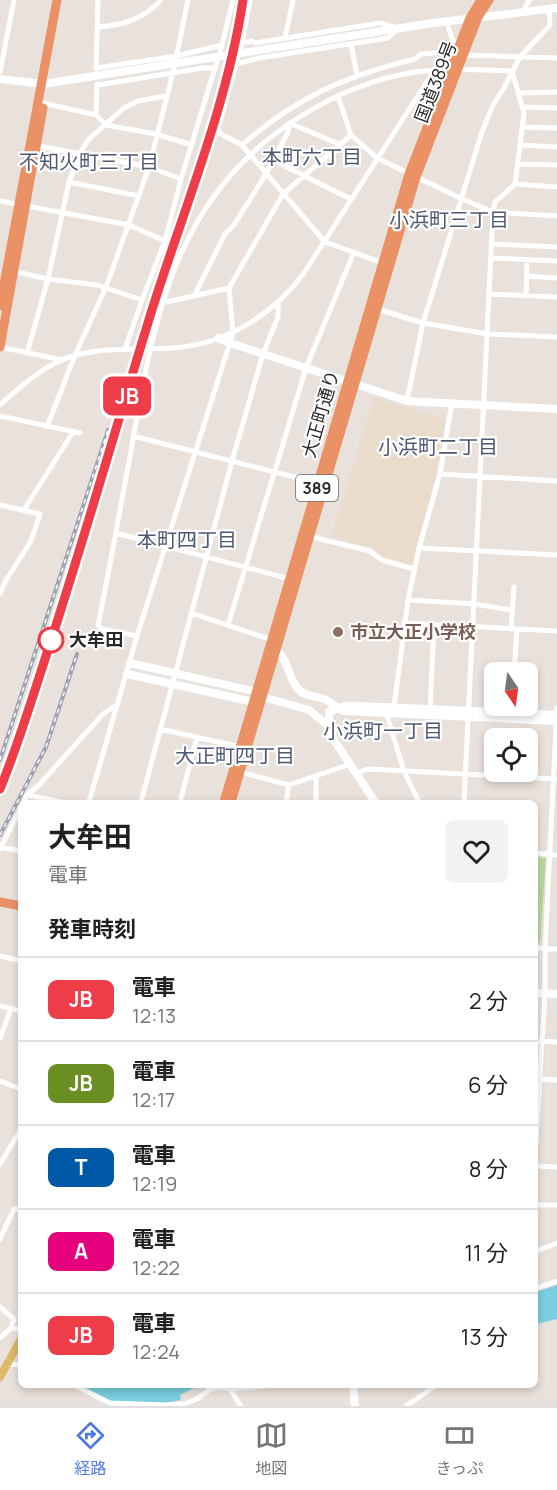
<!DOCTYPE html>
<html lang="ja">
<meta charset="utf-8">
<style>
:root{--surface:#fff;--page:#f2f2f2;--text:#202124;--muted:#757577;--line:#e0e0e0;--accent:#4e79e3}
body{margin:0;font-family:Manrope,"Noto Sans JP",sans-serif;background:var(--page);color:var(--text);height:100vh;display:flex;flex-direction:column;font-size:22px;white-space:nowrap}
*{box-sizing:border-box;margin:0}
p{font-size:20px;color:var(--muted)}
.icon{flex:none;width:33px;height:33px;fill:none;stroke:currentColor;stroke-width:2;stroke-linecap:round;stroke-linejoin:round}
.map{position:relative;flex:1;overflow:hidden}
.side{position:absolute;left:18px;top:800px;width:520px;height:588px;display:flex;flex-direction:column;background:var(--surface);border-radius:9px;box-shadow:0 3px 9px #0003}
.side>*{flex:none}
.badge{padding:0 12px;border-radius:9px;font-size:21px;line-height:39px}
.needle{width:39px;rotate:167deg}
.buttons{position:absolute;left:484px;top:662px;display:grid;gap:12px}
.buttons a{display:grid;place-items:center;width:54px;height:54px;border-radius:9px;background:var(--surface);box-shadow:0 3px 9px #0003;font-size:30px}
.map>.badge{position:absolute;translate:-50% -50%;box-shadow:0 0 0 3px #fff}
h2{padding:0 30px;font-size:22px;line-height:54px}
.round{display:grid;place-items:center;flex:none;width:63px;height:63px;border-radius:9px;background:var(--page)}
.overview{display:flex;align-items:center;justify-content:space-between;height:102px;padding:0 30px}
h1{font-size:28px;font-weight:700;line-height:45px}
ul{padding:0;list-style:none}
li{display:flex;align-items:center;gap:18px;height:84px;padding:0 30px;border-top:2px solid var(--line)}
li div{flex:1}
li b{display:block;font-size:22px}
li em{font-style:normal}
li .badge{min-width:66px;font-weight:700;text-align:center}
.dock{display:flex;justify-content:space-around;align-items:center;height:84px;border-top:2px solid var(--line);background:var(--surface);font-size:16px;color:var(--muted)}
.dock a{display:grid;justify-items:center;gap:3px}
.dock .active{color:var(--accent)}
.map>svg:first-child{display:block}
.education{fill:#e9dccc}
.green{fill:#b8d99e}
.water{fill:#7acedf}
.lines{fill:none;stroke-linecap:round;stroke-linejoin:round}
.street{stroke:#fff;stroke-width:5}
.secondary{stroke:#fff;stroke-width:8}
.primary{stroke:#dfb86a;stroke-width:8}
.highway{stroke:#ea9165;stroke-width:9}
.rail-casing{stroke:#9fa3b0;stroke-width:4}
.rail{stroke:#fff;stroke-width:1.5;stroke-dasharray:4.5;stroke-linecap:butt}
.line-casing{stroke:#fff;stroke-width:14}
.line{stroke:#ee3d49;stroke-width:9}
.education-dot{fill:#8d6e63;stroke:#fff;stroke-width:2}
.stop-dot{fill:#fff;stroke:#ee3d49;stroke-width:3}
.labels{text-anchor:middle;stroke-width:4.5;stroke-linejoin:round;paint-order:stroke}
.shield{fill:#fff;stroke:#686868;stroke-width:1.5}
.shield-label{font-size:16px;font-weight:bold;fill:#282828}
.street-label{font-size:18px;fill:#282828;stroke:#fff}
.education-label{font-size:18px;font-weight:bold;fill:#785e54;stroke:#fff;text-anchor:start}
.stop-label{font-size:18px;font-weight:bold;fill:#282828;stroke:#fff;text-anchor:start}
.neighbourhood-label{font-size:20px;fill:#4e5873;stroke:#fff}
</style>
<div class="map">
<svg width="557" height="1406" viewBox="0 0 557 1406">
<rect width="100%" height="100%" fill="#e9e1db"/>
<path class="education" d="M 374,397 L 445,420 L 436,475 L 412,565 L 384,557 L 372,548 L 332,537 Z"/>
<path class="green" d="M 536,857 L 546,858 L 540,943 L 536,943 Z"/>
<path class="water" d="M 557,1285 L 557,1319 L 536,1324 L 536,1292 Z
M 74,1385 L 200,1385 L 180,1395 L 181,1400 L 159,1404 L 106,1402 Z"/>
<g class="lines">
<path class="street" d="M 250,0 L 242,43 L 218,129 L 219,133 L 242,145 L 325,242 L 383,263
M 523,12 L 529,0
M 446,21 L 453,41
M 97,27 C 122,26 144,19 161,0
M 285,38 L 293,0
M 242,43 L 252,41 L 255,43 L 380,23 L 394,27
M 351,44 L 357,75
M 464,55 L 557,58
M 236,64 L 259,58 L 388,38 L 398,29
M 96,68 L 177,56 L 222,45 L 233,0
M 96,69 L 98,0
M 512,71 L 524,113 L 515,184
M 0,72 L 14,0
M 98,85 L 203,68 L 216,68
M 519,93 L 557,92
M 338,96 L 351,135 L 377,158 L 460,198 L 493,212 L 557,216
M 37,104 L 44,103 L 96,115 L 106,125 L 156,134 L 192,145
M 523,107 L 557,108
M 96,115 L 97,84
M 523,127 L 557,128
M 34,145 L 149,167 L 181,179
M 242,145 C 297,97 345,76 415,59 L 421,54 L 445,52
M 520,145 L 557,147
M 273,160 L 351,199
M 518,164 L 557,165
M 69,182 L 139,196
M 0,201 L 129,225 L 165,241
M 491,244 L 557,247
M 491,258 L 557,261
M 12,271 L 48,279 L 97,285 L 142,300
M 526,276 L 557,278
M 489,294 L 557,297
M 194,296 L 225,234 L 234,225 L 266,174 L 288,132 L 289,123 L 339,144
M 526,296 L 527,260
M 162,303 L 229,288
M 377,309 L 423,323 L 488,334 L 557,337
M 0,347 L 62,360
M 125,349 L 142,300 L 165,241 L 181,179 L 222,45
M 27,353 L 48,279 L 69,182 L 80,153 L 88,140 L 124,108 L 138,101 L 166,96
M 407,401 L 423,323 L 482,132 L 493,105 L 504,88 L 520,57 L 550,25 L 549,9
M 0,405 C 22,385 46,363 76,355 C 107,347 140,350 172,348 C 225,345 273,315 304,273 L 453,41 L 460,43
M 0,416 L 80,433
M 47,427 L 75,355 L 106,287 L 149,167 L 173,73 L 188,0
M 133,436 L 318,483
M 440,474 L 557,481
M 0,505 L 40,514 L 31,541 L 5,582 L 0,594
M 24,510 L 73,432
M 116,533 L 290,579
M 308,536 L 370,551 L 382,560 L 414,569
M 419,548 L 557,555
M 408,600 L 474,604 L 512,610
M 191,613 L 272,640
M 404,623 L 557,631
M 228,625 L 306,368 L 354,252
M 511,629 L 514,587
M 137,636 L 102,629 L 98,625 C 110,567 120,509 131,451 C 154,317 174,197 298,118 C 334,95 375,78 416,72 C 448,68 480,70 512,71
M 514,672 L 517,629
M 430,709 L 434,624
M 160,729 L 241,747
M 240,772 L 289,785 L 351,764
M 357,773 L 368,769 L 555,779
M 316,777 L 316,802
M 27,795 L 61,802
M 24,802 L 27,795 L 38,786 L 103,714 L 118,704
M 89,802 L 137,636 L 233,333 L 229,288 L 283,194 L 351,135
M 141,802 L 232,461 L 263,354 L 278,317 L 278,303
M 180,802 L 197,737
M 286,802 L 289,785
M 419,802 L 404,771 L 388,719 L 388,713 L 394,707 L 408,600 L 419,548 L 440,474 L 451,408 L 454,404
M 464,802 L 493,212 L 495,202 L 515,184 L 557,187
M 1,847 L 21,851
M 0,849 L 21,808
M 536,853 L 557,855
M 536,948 L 557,949
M 0,956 L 21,961
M 0,1006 L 21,1011
M 0,1038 L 11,1009
M 536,1041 L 557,1042
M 536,1079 L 557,1080
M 0,1081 L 21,1089
M 536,1143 L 545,993 L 545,949 L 557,708
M 0,1164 L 21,1129
M 536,1166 L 557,1167
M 536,1205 L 557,1205
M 0,1239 L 14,1209 L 21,1210
M 536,1251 L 557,1243
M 536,1288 L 557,1281
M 0,1307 L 14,1319 L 11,1328
M 0,1338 L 11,1328 L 21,1329
M 8,1364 L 21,1365
M 72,1384 L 110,1403 L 165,1405 L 184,1404 L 197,1399 L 209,1390 L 220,1387 L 230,1389 L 287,1384
M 230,1389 L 241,1406
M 406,1406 L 438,1384"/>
<path class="secondary" d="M 0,79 L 43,84 L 433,23 L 557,8
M 218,338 L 230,343 L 407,401 L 557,409
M 272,648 C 288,655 287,675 297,688 C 306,698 318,695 328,701 C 335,705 334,708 344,711 L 557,721
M 130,663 L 257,692 L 263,697 L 309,710 L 331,728
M 127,674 L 254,702 L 256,701
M 375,802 L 330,734 L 329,712 C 340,706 348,705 360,706 L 557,715
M 536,993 L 557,994
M 353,1384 L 355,1406"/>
<path class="primary" d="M 0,1377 L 21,1339"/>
<path class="highway" d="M 0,306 L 57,0
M 0,347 L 43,108
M 224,802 L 409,174 L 470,18 L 481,0
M 231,802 L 416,177 L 478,17 L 489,0
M 0,902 L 21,906"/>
<g class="rail-casing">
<path id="rail" d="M 0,760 L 108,430
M 0,789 C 19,743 33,695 49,647 C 85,536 117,424 151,313 C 184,210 227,108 243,0
M 0,835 L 46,747 L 77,654"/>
</g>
<use href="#rail" class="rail"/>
</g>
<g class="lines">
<g class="line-casing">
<path id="line" d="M 0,789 C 19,743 33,695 49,647 C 85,536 117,424 151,313 C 183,211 227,106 243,0"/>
</g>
<use href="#line" class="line"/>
</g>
<circle class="education-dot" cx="338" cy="632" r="6"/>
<circle class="stop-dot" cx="51" cy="640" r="12"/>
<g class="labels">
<rect class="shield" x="296" y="475" width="42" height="26" rx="4.5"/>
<g class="shield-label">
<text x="317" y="494">389</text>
</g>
<g class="street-label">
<text transform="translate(436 82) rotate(-69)" y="6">国道389号</text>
<text transform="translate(321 414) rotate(-74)" y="6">大正町通り</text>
</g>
<g class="education-label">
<text x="350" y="638">市立大正小学校</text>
</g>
<g class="stop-label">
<text x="69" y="646">大牟田</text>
</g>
<g class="neighbourhood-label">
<text x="312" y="164">本町六丁目</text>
<text x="89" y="169">不知火町三丁目</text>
<text x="449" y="227">小浜町三丁目</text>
<text x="438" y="454">小浜町二丁目</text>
<text x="187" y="547">本町四丁目</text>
<text x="383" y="738">小浜町一丁目</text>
<text x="235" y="763">大正町四丁目</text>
</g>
</g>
</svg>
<div class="buttons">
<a><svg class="needle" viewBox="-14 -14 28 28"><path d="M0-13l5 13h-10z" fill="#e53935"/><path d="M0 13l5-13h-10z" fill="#757577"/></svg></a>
<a><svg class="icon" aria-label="locate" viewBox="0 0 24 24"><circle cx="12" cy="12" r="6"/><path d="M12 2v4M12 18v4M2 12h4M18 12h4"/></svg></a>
</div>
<b class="badge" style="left:127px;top:396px;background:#ee3d49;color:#fff">JB</b>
<section class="side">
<div class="overview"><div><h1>大牟田</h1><p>電車</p></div><a class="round"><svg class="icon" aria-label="heart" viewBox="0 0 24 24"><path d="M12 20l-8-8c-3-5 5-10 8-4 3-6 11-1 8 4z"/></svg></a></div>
<h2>発車時刻</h2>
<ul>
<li><span class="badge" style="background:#ee3d49;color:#fff">JB</span><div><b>電車</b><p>12:13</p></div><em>2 分</em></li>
<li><span class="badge" style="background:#6b8e23;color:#fff">JB</span><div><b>電車</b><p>12:17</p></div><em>6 分</em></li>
<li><span class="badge" style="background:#0059a6;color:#fff">T</span><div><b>電車</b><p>12:19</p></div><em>8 分</em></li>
<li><span class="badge" style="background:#e6007e;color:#fff">A</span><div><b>電車</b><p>12:22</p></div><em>11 分</em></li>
<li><span class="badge" style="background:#ee3d49;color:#fff">JB</span><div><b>電車</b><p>12:24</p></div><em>13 分</em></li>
</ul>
</section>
</div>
<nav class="dock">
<a class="active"><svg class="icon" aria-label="directions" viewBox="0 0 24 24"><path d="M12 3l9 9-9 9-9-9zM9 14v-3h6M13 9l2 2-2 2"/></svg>経路</a>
<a><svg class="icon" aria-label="map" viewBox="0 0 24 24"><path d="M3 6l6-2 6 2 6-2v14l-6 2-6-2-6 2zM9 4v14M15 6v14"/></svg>地図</a>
<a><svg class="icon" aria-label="tickets" viewBox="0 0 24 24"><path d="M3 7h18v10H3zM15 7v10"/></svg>きっぷ</a>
</nav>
